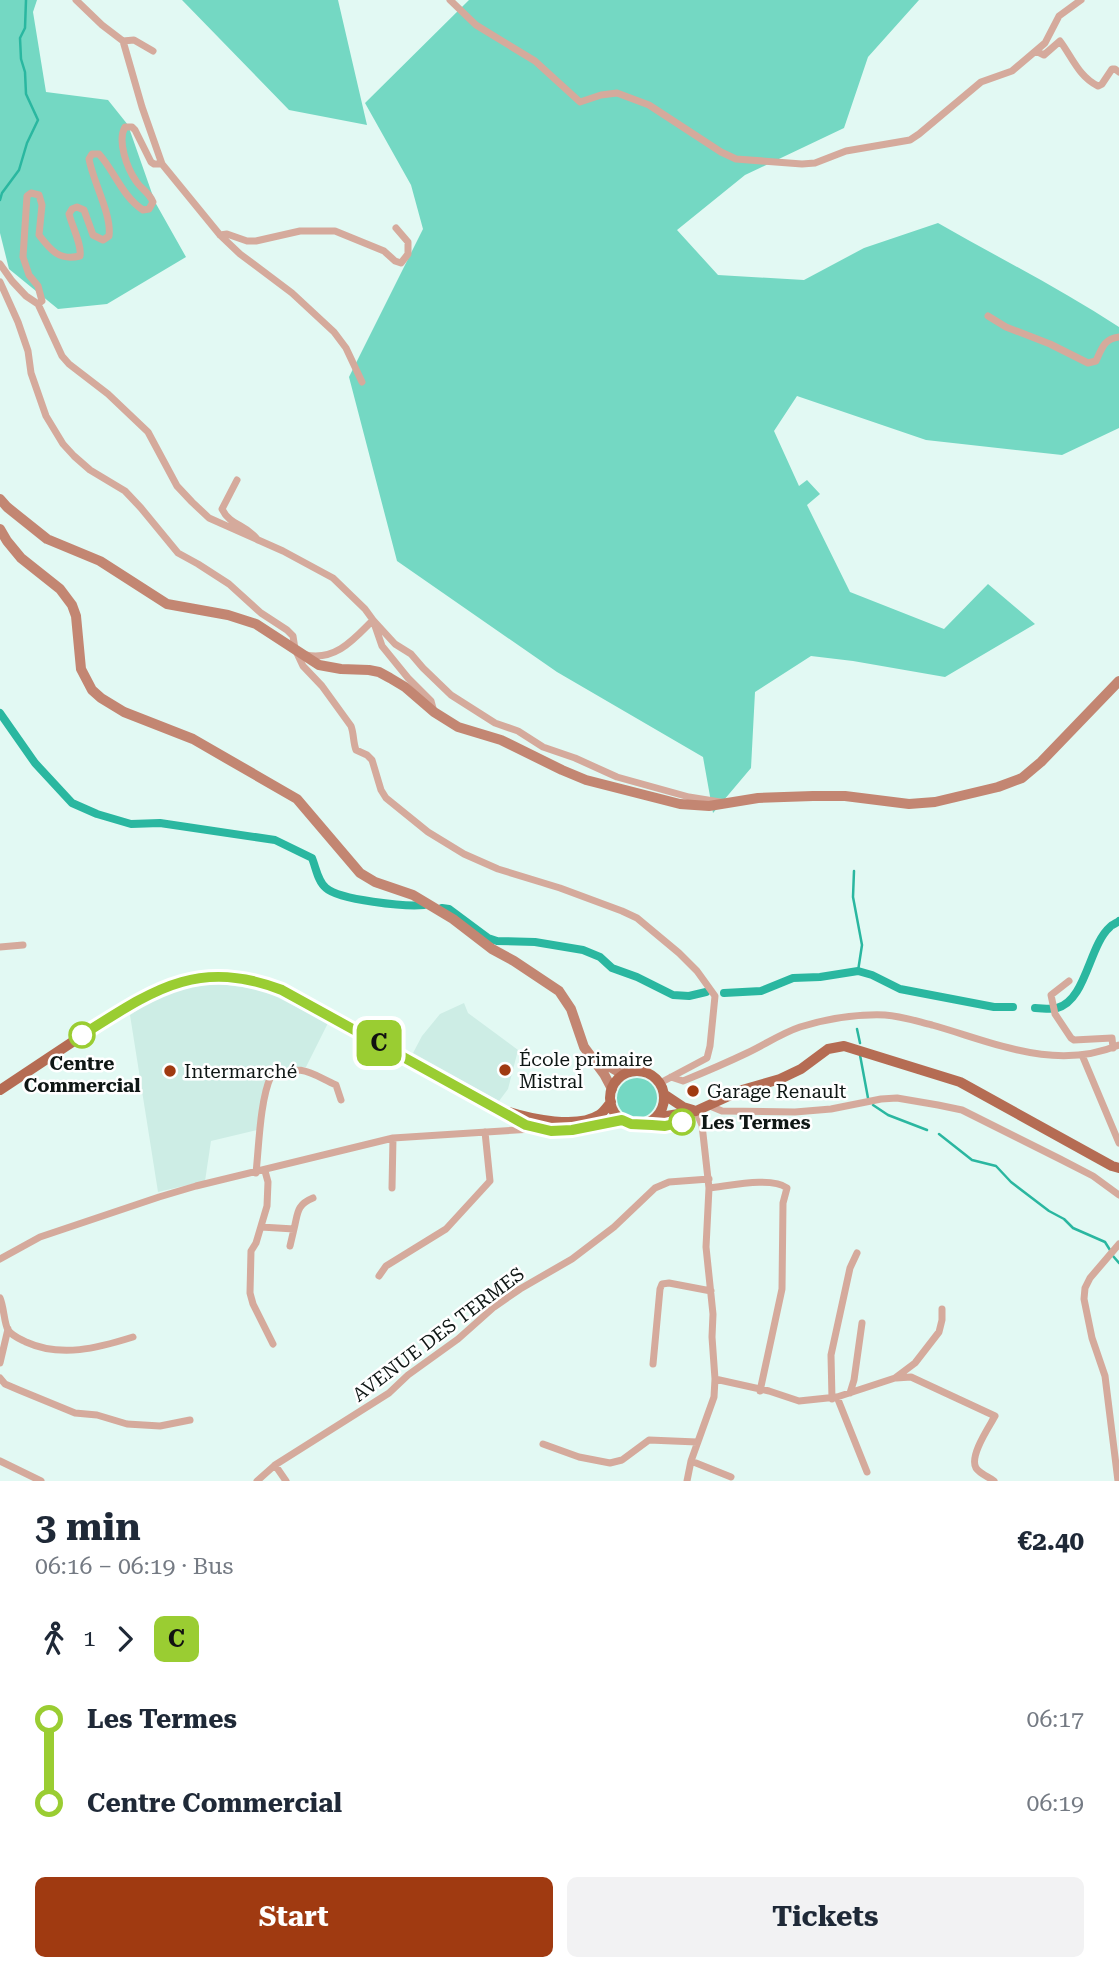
<!DOCTYPE html>
<meta charset="utf-8">
<style>
:root{--surface:#fff;--page:#f2f2f3;--text:#1f2937;--muted:#747a83;--accent:#a03a11}
body{margin:0;font-family:"Roboto Serif",serif;background:var(--page);color:var(--text);height:100vh;display:flex;flex-direction:column;font-size:26px;white-space:nowrap}
*{box-sizing:border-box;margin:0}
p{font-size:23px;color:var(--muted)}
.icon{flex:none;width:38px;height:38px;fill:none;stroke:currentColor;stroke-width:2;stroke-linecap:round;stroke-linejoin:round}
.map{position:relative;height:1481px;overflow:hidden}
.side{display:flex;flex-direction:column;background:var(--surface);flex:1}
.side>*{flex:none}
.badge{padding:0 14px;border-radius:10px;font-size:24px;line-height:46px}
.map>.badge{position:absolute;translate:-50% -50%;box-shadow:0 0 0 4px #fff}
.legs{display:flex;align-items:center;gap:10px;height:77px;padding:0 35px;font-size:23px}
.legs p{margin-inline-start:auto}
.overview{display:flex;align-items:center;justify-content:space-between;height:119px;padding:0 35px}
h1{font-size:38px;font-weight:700;line-height:52px}
.action{display:flex;gap:14px;margin-top:auto;padding:14px 35px}
.action a{flex:1;height:80px;border-radius:10px;background:var(--accent);color:#fff;font-size:28px;font-weight:700;line-height:80px;text-align:center}
.action a+a{background:var(--page);color:var(--text)}
ul{padding:0 35px;list-style:none}
li{display:flex;align-items:center;gap:24px;height:84px;font-size:26px}
li i{display:grid;place-items:center;width:10px;height:100%;margin:0 9px;background:currentColor}
li i::after{content:'';width:18px;height:18px;margin:-9px;border:5px solid;border-radius:50%;background:var(--surface)}
li p{margin-inline-start:auto}
li:first-child i{background:linear-gradient(#0000 50%,currentColor 0)}
li:last-child i{background:linear-gradient(currentColor 50%,#0000 0)}
.map>svg:first-child{display:block}
.built{fill:#cdede5}
.green{fill:#74d8c3}
.lines{fill:none;stroke-linecap:round;stroke-linejoin:round}
.stream{stroke:#2ab7a0;stroke-width:2.5}
.canal{stroke:#2ab7a0;stroke-width:8}
.minor{stroke:#d5aa9c;stroke-width:7}
.secondary{stroke:#c38672;stroke-width:10}
.primary{stroke:#b56c53;stroke-width:10}
.line-1-casing{stroke:#fff;stroke-width:16}
.line-1{stroke:#9acd32;stroke-width:10}
.stop-1-dot{fill:#fff;stroke:#9acd32;stroke-width:3.5}
.poi-dot{fill:#a03a11;stroke:#fff;stroke-width:2.5}
.labels{text-anchor:middle;stroke-width:5;stroke-linejoin:round;paint-order:stroke}
.poi-label{font-size:19px;fill:#0f1715;stroke:#fff;text-anchor:start}
.stop-label{font-size:19px;font-weight:bold;fill:#0f1715;stroke:#fff}
.street-label{font-size:19px;fill:#0f1715;stroke:#fff}
</style>
<div class="map">
<svg width="1119" height="1481" viewBox="0 0 1119 1481">
<rect width="100%" height="100%" fill="#e2f9f3"/>
<path class="built" d="M 211,983 L 250,988 L 267,992 L 328,1023 L 306,1067 L 274,1069 L 267,1074 L 257,1130 L 211,1141 L 205,1181 L 158,1192 L 130,1015 L 159,996 L 187,987 Z
M 464,1003 L 468,1013 L 518,1050 L 508,1089 L 499,1101 L 413,1053 L 422,1036 L 440,1014 Z"/>
<path class="green" d="M 0,0 L 37,0 L 33,12 L 46,92 L 108,100 L 128,125 L 155,202 L 186,257 L 107,304 L 58,309 L 9,269 L 0,233 Z
M 182,0 L 338,0 L 367,125 L 289,110 Z
M 469,0 L 919,0 L 868,57 L 844,128 L 745,175 L 677,230 L 718,275 L 804,280 L 864,248 L 938,223 C 999,258 1061,289 1119,327 L 1119,428 L 1062,455 L 926,440 L 797,396 L 774,431 L 799,486 L 807,480 L 820,494 L 807,505 L 850,592 L 944,629 L 988,584 L 1035,624 L 945,677 L 853,661 L 811,656 L 755,692 L 751,768 L 713,813 L 703,757 L 557,672 L 397,561 L 349,377 L 423,229 L 411,185 L 365,103 Z
M617 1098a20 20 0 1 1 40 0a20 20 0 1 1-40 0Z"/>
<g class="lines">
<path class="stream" d="M 0,200 L 2,193 L 19,170 L 27,143 L 38,120 L 26,94 L 25,72 L 21,59 L 20,38 L 25,28 L 26,0
M 854,871 L 853,897 L 862,945 L 858,971
M 857,1029 L 860,1043
M 860,1055 L 868,1098
M 873,1105 L 888,1115 L 927,1130
M 939,1134 L 972,1160 L 996,1166 L 1011,1182 L 1049,1211 L 1064,1219 L 1073,1228 L 1105,1242 L 1110,1250
M 1113,1256 L 1119,1263"/>
<path class="canal" d="M 0,713 L 35,763 L 72,803 L 97,814 L 131,824 L 160,823 L 275,840 L 312,858 C 316,868 318,882 326,888 C 339,900 406,907 424,905
M 442,908 L 449,909 L 488,938 L 497,941 L 535,942 L 583,950 L 600,957 L 612,968 L 637,977 L 673,995 L 689,996 L 706,992
M 724,993 L 761,991 L 793,978 L 820,977 L 858,971 L 872,975 L 900,989 L 994,1007 L 1013,1007
M 1035,1008 C 1042,1008 1051,1010 1057,1008 C 1086,1001 1089,945 1110,927 C 1110,926 1118,922 1119,921"/>
<path class="minor" d="M 450,0 L 476,25 L 535,61 L 580,102 L 601,95 L 617,93 L 649,105 L 721,152 L 736,159 L 802,164 L 815,163 L 846,151 L 910,140 L 919,134 L 981,82 L 1012,71 L 1045,43 L 1059,16 L 1081,0
M 123,41 L 134,40 L 153,51
M 1036,51 L 1044,55 L 1060,41 C 1072,57 1079,77 1098,86 L 1102,84 L 1112,69 L 1115,69 L 1119,72
M 162,164 L 220,235 L 240,254 L 292,293 L 334,332 L 346,348 L 362,382
M 220,235 L 227,234 L 247,241 L 256,241 L 300,231 L 335,231 L 384,251 L 395,261 L 401,263 L 408,254 L 408,242 L 396,228
M 0,264 L 12,281 L 26,296 L 38,304 L 62,356 L 69,364 L 108,394 L 148,432 L 177,486 L 192,502 L 209,518 L 283,551 L 333,578 L 365,609 L 373,620 L 382,646 L 408,678 L 431,701 L 434,712
M 0,282 L 18,322 L 28,351 L 31,373 L 46,416 L 63,444 L 74,456 L 90,470 L 125,491 L 141,508 L 178,553 L 198,564 L 229,584 L 261,613 L 287,630 L 293,636 L 295,649 L 303,666 L 322,686 L 351,726 C 354,734 353,742 356,750 L 367,755 L 372,760 L 381,790 L 386,798 L 428,832 L 464,854 L 498,869 L 560,888 L 622,911 L 637,918 L 679,953 L 697,971 L 715,996 L 710,1046 L 707,1058 L 660,1083
M 38,304 L 42,301 L 38,286 L 29,275 L 23,257 L 27,196 L 31,193 L 39,195 L 42,205 L 39,235 C 51,251 60,261 80,256 C 82,245 72,226 69,214 L 72,209 L 77,207 L 84,210 L 93,235 L 103,240 L 109,236 C 112,215 93,182 89,159 L 92,154 L 99,154 C 115,172 122,196 143,210 L 149,209 L 153,202 C 149,192 141,189 136,181 C 127,168 117,141 125,127 L 132,127 L 135,130 L 151,162 L 154,164 L 162,164 L 142,107 L 123,41 L 102,25 L 76,0
M 988,316 L 1006,327 L 1050,344 L 1088,363 L 1096,361 C 1102,348 1104,339 1119,337
M 237,480 L 222,509 C 230,526 246,524 258,540
M 306,655 C 336,661 354,639 373,620 L 395,644 L 411,654 L 423,668 L 451,695 L 495,723 L 518,731 L 543,747 L 575,758 L 617,777 L 689,797 L 720,802
M 0,947 L 23,945
M 1069,981 L 1051,995 L 1055,1014 L 1071,1038 L 1074,1040 L 1112,1038 L 1113,1048
M 1082,1055 L 1119,1143
M 671,1077 L 683,1081 C 705,1072 726,1063 747,1053 C 764,1045 782,1033 800,1027 C 826,1019 857,1014 885,1015 C 901,1016 916,1021 932,1025 C 993,1042 1055,1072 1119,1045
M 710,1106 L 722,1111 L 795,1112 L 831,1109 L 881,1099 L 897,1098 L 938,1105 L 962,1110 L 1060,1159 L 1093,1176 L 1119,1195
M 265,1171 L 268,1182 L 267,1206 L 256,1243 L 251,1251 L 250,1293 L 253,1304 L 273,1344
M 256,1173 C 259,1145 260,1100 271,1076 C 303,1064 308,1072 336,1085 L 341,1100
M 392,1188 L 393,1138
M 709,1188 C 729,1186 772,1176 787,1188 L 783,1203 L 782,1289 L 760,1391
M 261,1227 L 294,1229 C 298,1213 296,1205 313,1198
M 290,1246 L 294,1229
M 0,1259 L 40,1237 L 159,1197 L 196,1186 L 393,1138 L 532,1129
M 379,1276 L 386,1266 L 446,1229 L 490,1181 L 485,1132
M 0,1298 C 4,1307 4,1323 8,1330 C 12,1336 20,1339 26,1342 C 61,1358 98,1348 133,1337
M 0,1363 L 8,1329
M 653,1364 L 660,1289 L 662,1284 L 669,1283 L 711,1291
M 0,1378 L 5,1384 L 19,1390 L 75,1413 L 97,1415 L 127,1424 L 160,1426 L 190,1420
M 896,1378 L 911,1377 L 995,1416 C 989,1427 969,1456 976,1468 C 980,1474 989,1477 994,1481
M 715,1379 L 769,1391 L 799,1401 L 837,1397 L 895,1378 L 915,1363 L 939,1332 L 942,1320 L 942,1309
M 850,1393 L 854,1380 L 862,1323
M 837,1397 L 867,1472
M 832,1399 L 831,1355 L 850,1268 L 857,1253
M 543,1444 L 579,1457 L 610,1463 L 622,1460 L 649,1440 L 697,1442
M 0,1461 L 41,1481
M 691,1461 L 731,1477
M 275,1465 L 286,1481
M 257,1481 L 275,1465 L 389,1393 L 408,1375 L 458,1339 L 494,1307 L 520,1289 L 572,1259 L 614,1227 L 655,1188 L 669,1182 L 709,1179
M 687,1481 L 691,1461 L 714,1397 L 715,1379 L 712,1337 L 713,1314 L 706,1247 L 709,1188 L 702,1125 L 696,1111
M 1118,1481 L 1105,1376 L 1092,1338 L 1084,1299 L 1085,1288 L 1090,1278 L 1119,1244"/>
<path class="secondary" d="M 0,499 L 7,507 L 47,539 L 100,561 L 167,604 L 228,615 L 256,624 L 319,665 L 341,669 L 369,670 L 379,672 L 390,678 L 405,687 L 434,712 L 458,727 L 501,740 L 562,770 L 586,780 L 680,804 L 709,806 L 758,798 L 813,796 L 845,796 L 909,804 L 935,802 L 998,787 L 1022,778 L 1041,762 L 1119,681
M 0,529 L 7,541 L 21,558 L 60,589 L 72,605 L 76,616 L 81,669 L 92,690 L 101,698 L 124,712 L 193,739 L 297,799 L 360,873 L 375,882 L 413,895 L 453,919 L 492,949 L 514,961 L 559,991 L 571,1009 L 584,1047 L 604,1074 L 612,1089
M 598,1060 L 617,1071 L 626,1073"/>
<path class="primary" d="M610 1098a27 27 0 1 1 54 0a27 27 0 1 1-54 0Z
M 0,1090 C 32,1069 63,1048 95,1027 C 161,985 203,960 282,990 L 526,1125 C 567,1135 583,1125 622,1120
M 665,1095 L 683,1107 L 693,1110
M 509,1112 C 531,1119 578,1129 599,1115 C 604,1112 607,1107 611,1102
M 655,1118 L 696,1111 L 742,1090 L 780,1079 L 801,1069 L 828,1049 L 844,1046 L 960,1082 L 1112,1166 L 1119,1168"/>
</g>
<g class="lines">
<g class="line-1-casing">
<path id="line-1" d="M 82,1035 C 152,991 197,957 282,990 L 526,1125 L 551,1131 L 572,1130 L 622,1120 L 631,1124 L 652,1125 L 665,1126 L 682,1122"/>
</g>
<use href="#line-1" class="line-1"/>
</g>
<g class="stop-1-dot">
<circle cx="82" cy="1035" r="12"/>
<circle cx="682" cy="1122" r="12"/>
</g>
<g class="poi-dot">
<circle cx="505" cy="1070" r="7"/>
<circle cx="170" cy="1071" r="7"/>
<circle cx="693" cy="1091" r="7"/>
</g>
<g class="labels">
<g class="poi-label">
<text x="519" y="1066">École primaire<tspan x="519" dy="22">Mistral</tspan></text>
<text x="184" y="1078">Intermarché</text>
<text x="707" y="1098">Garage Renault</text>
</g>
<g class="stop-label">
<text x="82" y="1070">Centre<tspan x="82" dy="22">Commercial</tspan></text>
<text x="701" y="1129" text-anchor="start">Les Termes</text>
</g>
<g class="street-label">
<text transform="translate(438 1334) rotate(-37)" y="7">AVENUE DES TERMES</text>
</g>
</g>
</svg>
<b class="badge" style="left:379px;top:1043px;background:#9acd32;color:#111">C</b>
</div>
<section class="side">
<div class="overview"><div><h1>3 min</h1><p>06:16 – 06:19 · Bus</p></div><b>€2.40</b></div>
<div class="legs"><svg class="icon" aria-label="walk" viewBox="0 0 24 24"><circle cx="13" cy="4" r="2"/><path d="M13 8l-2 6 4 7M11 14l-3 7M7 12l3-4h3l4 4"/></svg>1<svg class="icon" aria-label="forward" viewBox="0 0 24 24"><path d="M9 5l7 7-7 7"/></svg><b class="badge" style="background:#9acd32;color:#111">C</b></div>
<ul>
<li><i style="color:#9acd32"></i><b>Les Termes</b><p>06:17</p></li>
<li><i style="color:#9acd32"></i><b>Centre Commercial</b><p>06:19</p></li>
</ul>
<div class="action"><a>Start</a><a>Tickets</a></div>
</section>
